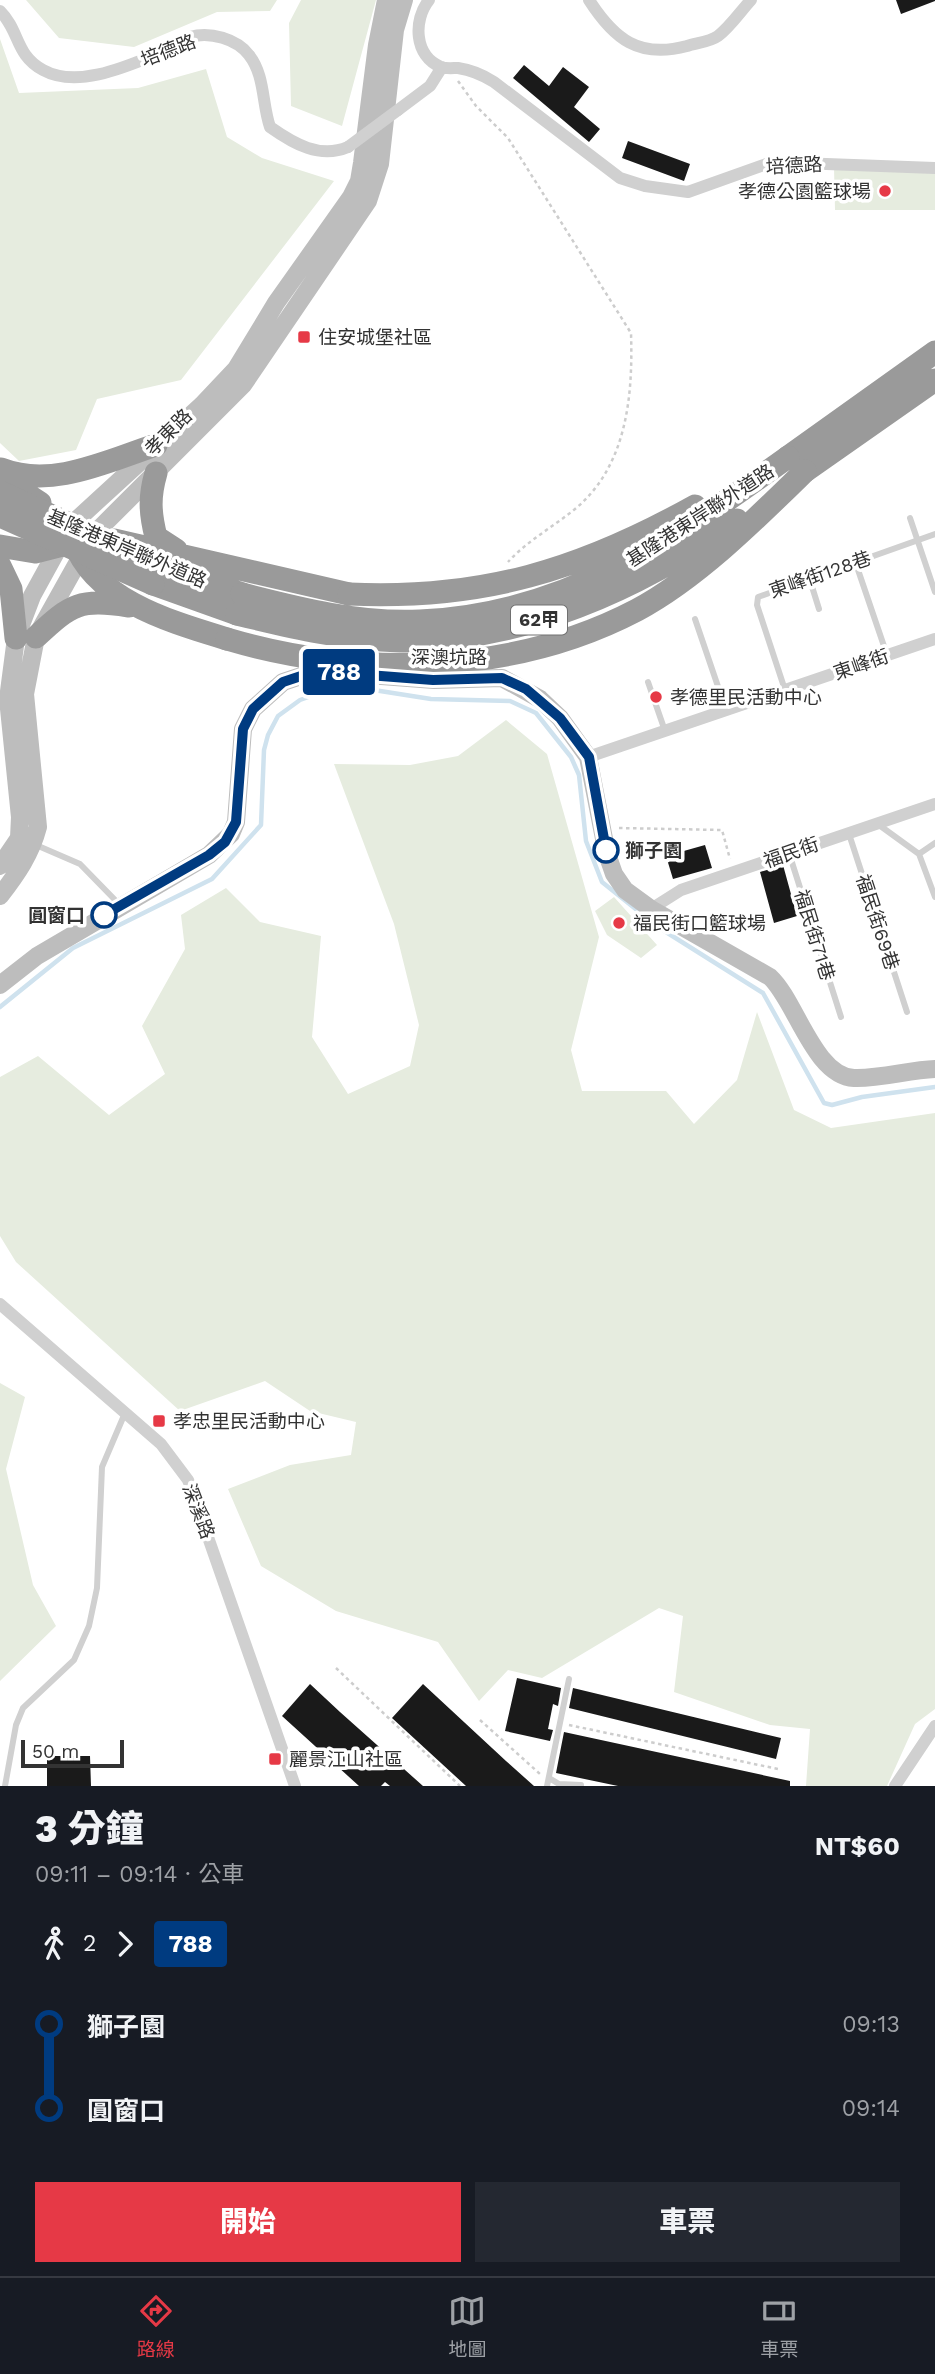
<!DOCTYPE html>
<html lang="zh-TW">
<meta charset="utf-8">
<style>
:root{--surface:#171b24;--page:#242831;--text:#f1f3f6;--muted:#9ea1a6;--line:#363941;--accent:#e63946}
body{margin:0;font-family:"Work Sans","Noto Sans TC",sans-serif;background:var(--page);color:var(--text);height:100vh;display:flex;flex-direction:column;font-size:26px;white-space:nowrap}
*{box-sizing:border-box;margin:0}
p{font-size:23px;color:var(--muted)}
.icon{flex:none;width:38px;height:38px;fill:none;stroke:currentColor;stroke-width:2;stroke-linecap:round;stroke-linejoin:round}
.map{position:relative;height:1786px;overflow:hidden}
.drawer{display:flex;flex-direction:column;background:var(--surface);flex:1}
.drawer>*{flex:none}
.badge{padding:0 14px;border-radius:5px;font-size:24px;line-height:46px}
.scale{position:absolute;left:21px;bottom:18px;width:103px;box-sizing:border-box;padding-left:7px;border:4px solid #333;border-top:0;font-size:19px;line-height:24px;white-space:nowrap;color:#333;-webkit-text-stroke:5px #fff;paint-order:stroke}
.map>.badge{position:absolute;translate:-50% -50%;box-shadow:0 0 0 4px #fff}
.legs{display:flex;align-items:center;gap:10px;height:77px;padding:0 35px;font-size:23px}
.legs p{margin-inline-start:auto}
.head{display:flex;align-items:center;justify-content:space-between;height:119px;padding:0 35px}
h1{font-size:38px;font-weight:800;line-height:52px}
.action{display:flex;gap:14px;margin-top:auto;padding:14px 35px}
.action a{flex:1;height:80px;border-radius:0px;background:var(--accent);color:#fff;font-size:28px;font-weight:800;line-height:80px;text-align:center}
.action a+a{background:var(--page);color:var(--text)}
ul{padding:0 35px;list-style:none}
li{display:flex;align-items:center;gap:24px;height:84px;font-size:26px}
li i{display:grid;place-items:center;width:10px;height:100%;margin:0 9px;background:currentColor}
li i::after{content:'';width:18px;height:18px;margin:-9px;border:5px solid;border-radius:50%;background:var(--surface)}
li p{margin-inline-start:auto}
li:first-child i{background:linear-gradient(#0000 50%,currentColor 0)}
li:last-child i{background:linear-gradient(currentColor 50%,#0000 0)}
.dock{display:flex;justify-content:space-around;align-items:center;height:98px;border-top:2px solid var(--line);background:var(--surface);font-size:19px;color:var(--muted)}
.dock a{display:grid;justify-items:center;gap:4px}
.dock .current{color:var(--accent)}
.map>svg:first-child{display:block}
.green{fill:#e6ecdf}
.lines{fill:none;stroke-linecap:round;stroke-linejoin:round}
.stream{stroke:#cfe2ee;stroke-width:4.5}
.building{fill:#1a1a1a}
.path{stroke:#cdcdcd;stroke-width:2.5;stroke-dasharray:3.5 3.5;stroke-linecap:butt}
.lane{stroke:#d0d0d0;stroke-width:6}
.street{stroke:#d0d0d0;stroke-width:12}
.secondary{stroke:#bdbdbd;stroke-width:18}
.highway{stroke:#9a9a9a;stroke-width:23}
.street-bridge{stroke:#d0d0d0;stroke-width:12}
.highway-bridge{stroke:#9a9a9a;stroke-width:23}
.line-1-casing{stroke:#fff;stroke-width:16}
.line-1{stroke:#003b80;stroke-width:10}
.poi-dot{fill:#e63946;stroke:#fff;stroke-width:2.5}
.stop-1-dot{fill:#fff;stroke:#003b80;stroke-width:3.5}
.labels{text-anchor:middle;stroke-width:7;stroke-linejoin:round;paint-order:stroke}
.shield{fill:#fff;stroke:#707070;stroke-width:2}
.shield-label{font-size:18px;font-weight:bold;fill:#333}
.street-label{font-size:19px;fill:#333;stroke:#fff}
.poi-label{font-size:19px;fill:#333;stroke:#fff;text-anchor:start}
.stop-label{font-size:19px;font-weight:bold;fill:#333;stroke:#fff;text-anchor:start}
</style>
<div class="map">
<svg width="935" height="1786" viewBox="0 0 935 1786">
<rect width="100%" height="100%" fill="#fff"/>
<path class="green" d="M 26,0 L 277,0 L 270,11 L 217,12 L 134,47 L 59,38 Z
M 301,0 L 376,0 L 342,126 L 291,106 L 289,23 Z
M 0,39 L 19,93 L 138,88 L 206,69 L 227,137 L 262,158 L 334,181 L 181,380 L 97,399 L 76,450 L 19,461 L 0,443 Z
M 834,167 L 935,172 L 935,210 L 835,210 Z
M 506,720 L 547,754 L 599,937 L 571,1050 L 582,1091 L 666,1091 L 694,1124 L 737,1080 L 757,1012 L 794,1110 L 831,1128 L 935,1113 L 935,1709 L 915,1724 L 887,1786 L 806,1786 L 810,1729 L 770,1725 L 674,1692 L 683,1616 L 659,1608 L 542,1678 L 508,1670 L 479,1701 L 438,1642 L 336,1611 L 261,1566 L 228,1489 L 290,1465 L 351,1455 L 356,1422 L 310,1411 L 265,1381 L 180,1411 L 16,1262 L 0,1236 L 0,1077 L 38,1056 L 109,1115 L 165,1074 L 142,1026 L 185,949 L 181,915 L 226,888 L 260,922 L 321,936 L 312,1037 L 348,1094 L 410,1066 L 419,1025 L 394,924 L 334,764 L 410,765 L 458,756 Z
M 614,897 L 657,945 L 641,958 L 607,935 L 595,911 Z
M 0,1383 L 25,1397 L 6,1469 L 33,1585 L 56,1626 L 0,1681 Z"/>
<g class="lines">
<path class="stream" d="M 0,1007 L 73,948 L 212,879 L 261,825 L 264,750 L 268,735 L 278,716 L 300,700 L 342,685 L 431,699 L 510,701 L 536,713 L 571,757 L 579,775 L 586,841 L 602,882 L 658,927 L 763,993 L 824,1103 L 832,1105 L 862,1097 L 935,1087"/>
</g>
<path class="building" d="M 896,0 L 935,0 L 935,1 L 901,14 Z
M 524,65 L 549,86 L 563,67 L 589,87 L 574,107 L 600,129 L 589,142 L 513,78 Z
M 628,141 L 690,164 L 684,181 L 622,158 Z
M 705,845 L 712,868 L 673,879 L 666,856 Z
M 783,865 L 797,916 L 774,923 L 760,872 Z
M 517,1678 L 561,1688 L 558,1706 L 553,1704 L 548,1729 L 553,1730 L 550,1741 L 505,1731 Z
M 310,1684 L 340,1712 L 423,1786 L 390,1786 L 385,1782 L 381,1786 L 359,1786 L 282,1716 Z
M 423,1684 L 506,1761 L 534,1786 L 466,1786 L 392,1718 Z
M 573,1688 L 781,1738 L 776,1759 L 569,1708 Z
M 564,1732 L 790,1781 L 790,1786 L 618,1786 L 575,1777 L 556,1773 Z
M 47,1756 L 90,1756 L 91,1786 L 47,1786 Z"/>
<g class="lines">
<path class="path" d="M 458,81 L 476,106 L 508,138 L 631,333 C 633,396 627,466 575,509 C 553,527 527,541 508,562
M 619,828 L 722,830 L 730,859
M 336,1668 L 460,1786
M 480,1720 L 540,1774
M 569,1725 L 778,1769"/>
<path class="lane" d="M 910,518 L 935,592
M 855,561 L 887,655
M 809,577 L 819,609
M 695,619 L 726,710
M 648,682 L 665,731
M 785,690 L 757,605 L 758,597 L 935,534
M 879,825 L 919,854 L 935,897
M 849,834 L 907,1012
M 36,845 L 80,864 L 119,904
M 789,853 L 841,1017
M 919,854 L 935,843
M 549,1778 L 559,1784 L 581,1785
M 5,1786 L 16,1725 L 23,1708 L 74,1660 L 89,1626 L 97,1588 L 102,1467 L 125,1413
M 547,1786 L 569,1679"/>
<path class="street" d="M 429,0 C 413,20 414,56 441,67 C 446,69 453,68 458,68 C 472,70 483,75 494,82 L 620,178 L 645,186 L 688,192 L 772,162 L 935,168
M 589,0 C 614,39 639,59 687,46 C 696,43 710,42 718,36 C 730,27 740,12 751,0
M 0,11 C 20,31 15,55 43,70 C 79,90 132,64 167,50 C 175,47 182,40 190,37 C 210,31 237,39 249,55 C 265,75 262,104 270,127 C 294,144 320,159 348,147
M 398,110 L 430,86 L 442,67
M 588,757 L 935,639
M 651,909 L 681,890 L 935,804
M 0,1304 L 161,1444 L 188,1480 L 295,1786
M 895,1786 L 935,1726"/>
<path class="secondary" d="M 0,866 L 19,838 L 20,817 L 8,699 L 16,638 L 32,596 L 71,525 L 202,405 L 236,369 L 276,303 L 351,197 L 359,181 L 362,163 L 377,45 L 386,0
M 0,896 C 17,874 31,854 38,827 L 25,694 L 36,637 L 93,535 L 243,385 L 368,201 L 380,164 L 395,30 L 404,0
M 0,985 L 37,956 L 209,855 L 231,834 L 236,822 L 243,729 L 253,709 L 283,682 L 316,671 L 434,680 L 502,678 L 540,699 L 560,718 L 588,757 L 607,854 L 614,874 L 625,890 L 651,909 L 770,977 C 796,1001 814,1076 854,1078 C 880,1079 909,1070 935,1069"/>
<path class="highway" d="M 788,457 L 935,352
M 1,469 C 52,489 107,461 156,445
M 805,471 L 935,380
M 156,473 C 149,497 150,513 156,537 L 176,550
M 0,477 L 40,503
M 114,540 L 349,594
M 0,546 L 35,552 L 74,542 C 95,601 172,622 227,639
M 0,566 L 11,589 L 16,638
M 163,567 L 242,594
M 153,584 L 237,614
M 36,637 C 72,603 80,599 129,606"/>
<path class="street-bridge" d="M 348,147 L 398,110"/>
<path class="highway-bridge" d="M 0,492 L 163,567
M 0,516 L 153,584
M 242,594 C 300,609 360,624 420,621 C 567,615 674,539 788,457
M 349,594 C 482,600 580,570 695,506
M 237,614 C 291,627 344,640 400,641 C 522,642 639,589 737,520
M 227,639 C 359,678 513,675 637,610 C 697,578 756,519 805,471"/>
</g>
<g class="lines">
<g class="line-1-casing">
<path id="line-1" d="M 104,915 L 209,855 L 225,842 L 236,822 L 243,729 L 253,709 L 283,682 L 316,671 L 433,680 L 502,678 L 526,689 L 560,718 L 589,757 L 606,850"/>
</g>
<use href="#line-1" class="line-1"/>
</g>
<g class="poi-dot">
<circle cx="885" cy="191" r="7"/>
<rect x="297" y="330" width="14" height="14" rx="3.5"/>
<circle cx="656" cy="697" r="7"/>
<circle cx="619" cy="923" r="7"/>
<rect x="152" y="1414" width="14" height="14" rx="3.5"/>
<rect x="268" y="1752" width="14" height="14" rx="3.5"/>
</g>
<g class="stop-1-dot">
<circle cx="606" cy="850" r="12"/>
<circle cx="104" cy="915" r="12"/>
</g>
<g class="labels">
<rect class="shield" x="511" y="605.5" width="56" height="29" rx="5"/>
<g class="shield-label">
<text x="539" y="626">62甲</text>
</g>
<g class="street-label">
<text transform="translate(168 50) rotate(-21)" y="7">培德路</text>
<text transform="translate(794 165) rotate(-3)" y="7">培德路</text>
<text transform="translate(168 432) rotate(-45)" y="7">孝東路</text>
<text transform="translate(700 515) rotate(-33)" y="7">基隆港東岸聯外道路</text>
<text transform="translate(127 548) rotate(23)" y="7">基隆港東岸聯外道路</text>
<text transform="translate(820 574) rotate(-19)" y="7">東峰街128巷</text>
<text x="449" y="664">深澳坑路</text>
<text transform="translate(861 664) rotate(-19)" y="7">東峰街</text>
<text transform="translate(791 852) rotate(-19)" y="7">福民街</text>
<text transform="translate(878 922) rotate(72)" y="7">福民街69巷</text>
<text transform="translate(815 935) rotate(73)" y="7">福民街71巷</text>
<text transform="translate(199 1511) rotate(69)" y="7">深溪路</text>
</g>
<g class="poi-label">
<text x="871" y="198" text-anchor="end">孝德公園籃球場</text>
<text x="318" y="344">住安城堡社區</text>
<text x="670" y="704">孝德里民活動中心</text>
<text x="633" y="930">福民街口籃球場</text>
<text x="173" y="1428">孝忠里民活動中心</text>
<text x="289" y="1766">麗景江山社區</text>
</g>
<g class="stop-label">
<text x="625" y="857">獅子園</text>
<text x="85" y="922" text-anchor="end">圓窗口</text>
</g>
</g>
</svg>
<div class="scale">50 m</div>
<b class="badge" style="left:339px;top:672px;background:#003b80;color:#fff">788</b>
</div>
<section class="drawer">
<div class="head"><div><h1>3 分鐘</h1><p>09:11 – 09:14 · 公車</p></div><b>NT$60</b></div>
<div class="legs"><svg class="icon" aria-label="walk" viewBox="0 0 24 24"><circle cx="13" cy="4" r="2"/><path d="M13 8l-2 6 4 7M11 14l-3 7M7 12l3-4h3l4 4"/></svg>2<svg class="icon" aria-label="forward" viewBox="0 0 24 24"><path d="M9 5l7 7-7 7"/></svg><b class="badge" style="background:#003b80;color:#fff">788</b></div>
<ul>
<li><i style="color:#003b80"></i><b>獅子園</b><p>09:13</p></li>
<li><i style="color:#003b80"></i><b>圓窗口</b><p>09:14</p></li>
</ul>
<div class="action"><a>開始</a><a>車票</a></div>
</section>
<nav class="dock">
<a class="current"><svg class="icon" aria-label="directions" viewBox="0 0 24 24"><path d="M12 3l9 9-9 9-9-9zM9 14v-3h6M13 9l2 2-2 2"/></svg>路線</a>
<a><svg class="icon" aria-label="map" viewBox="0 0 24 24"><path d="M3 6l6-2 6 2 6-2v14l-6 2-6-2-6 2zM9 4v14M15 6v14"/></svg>地圖</a>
<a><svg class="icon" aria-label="tickets" viewBox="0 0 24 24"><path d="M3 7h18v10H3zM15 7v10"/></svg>車票</a>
</nav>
